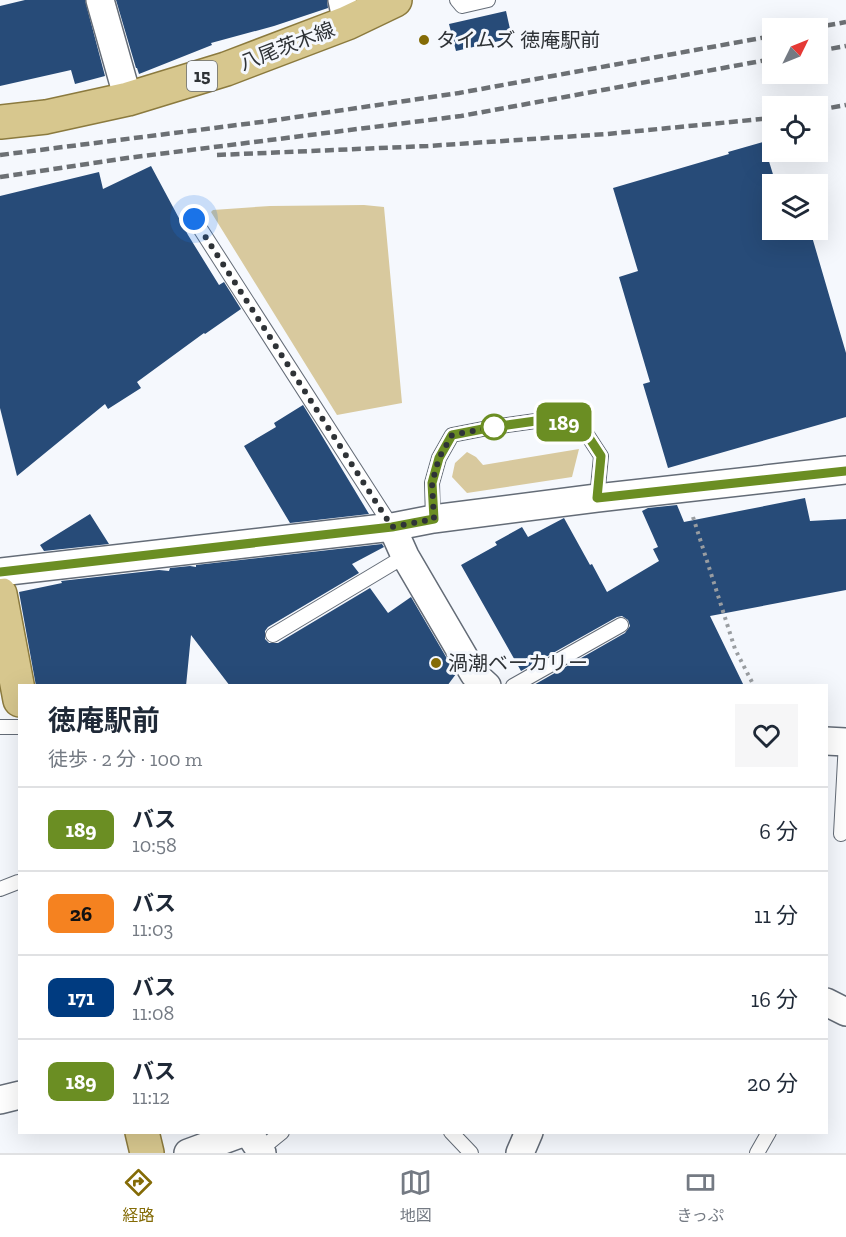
<!DOCTYPE html>
<html lang="ja">
<meta charset="utf-8">
<style>
:root{--surface:#fff;--page:#f6f6f7;--text:#1f2937;--muted:#747a83;--line:#e0e1e3;--accent:#846b06}
body{margin:0;font-family:"Zilla Slab","Noto Sans JP",serif;background:var(--page);color:var(--text);height:100vh;display:flex;flex-direction:column;font-size:22px;white-space:nowrap}
*{box-sizing:border-box;margin:0}
p{font-size:20px;color:var(--muted)}
.icon{flex:none;width:33px;height:33px;fill:none;stroke:currentColor;stroke-width:2;stroke-linecap:round;stroke-linejoin:round}
.map{position:relative;flex:1;overflow:hidden}
.sheet{position:absolute;left:18px;top:684px;width:810px;height:450px;display:flex;flex-direction:column;background:var(--surface);border-radius:0px;box-shadow:0 6px 24px #0002}
.sheet>*{flex:none}
.badge{padding:0 12px;border-radius:9px;font-size:21px;line-height:39px}
.needle{width:39px;rotate:47deg}
.tools{position:absolute;left:762px;top:18px;display:grid;gap:12px}
.tools a{display:grid;place-items:center;width:66px;height:66px;border-radius:0px;background:var(--surface);box-shadow:0 6px 24px #0002;font-size:30px}
.you{position:absolute;width:30px;height:30px;margin:-15px;border:4px solid #fff;border-radius:50%;background:#1a73e8;box-shadow:0 0 0 9px #1a73e833}
.map>.badge{position:absolute;translate:-50% -50%;box-shadow:0 0 0 3px #fff}
.round{display:grid;place-items:center;flex:none;width:63px;height:63px;border-radius:0px;background:var(--page)}
.headline{display:flex;align-items:center;justify-content:space-between;height:102px;padding:0 30px}
h1{font-size:28px;font-weight:700;line-height:45px}
ul{padding:0;list-style:none}
li{display:flex;align-items:center;gap:18px;height:84px;padding:0 30px;border-top:2px solid var(--line)}
li div{flex:1}
li b{display:block;font-size:22px}
li em{font-style:normal}
li .badge{min-width:66px;font-weight:700;text-align:center}
.tabs{display:flex;justify-content:space-around;align-items:center;height:84px;border-top:2px solid var(--line);background:var(--surface);font-size:16px;color:var(--muted)}
.tabs a{display:grid;justify-items:center;gap:3px}
.tabs .selected{color:var(--accent)}
.map>svg:first-child{display:block}
.green{fill:#d8c99e}
.building{fill:#274b78}
.lines{fill:none;stroke-linecap:round;stroke-linejoin:round}
.service-casing{stroke:#646c77;stroke-width:16}
.minor-casing{stroke:#646c77;stroke-width:30}
.primary-casing{stroke:#8b7a3e;stroke-width:36}
.path{stroke:#999da1;stroke-width:4;stroke-dasharray:3 4.5;stroke-linecap:butt}
.service{stroke:#fff;stroke-width:14}
.minor{stroke:#fff;stroke-width:27}
.primary{stroke:#d7c78e;stroke-width:33}
.rail{stroke:#6c7074;stroke-width:4.5;stroke-dasharray:9 4.5;stroke-linecap:butt}
.line-casing{stroke:#fff;stroke-width:14}
.line{stroke:#6b8e23;stroke-width:9}
.walk{stroke:#2f3337;stroke-width:6;stroke-dasharray:0 10.8}
.poi-dot{fill:#846b06;stroke:#f5f8fd;stroke-width:2}
.stop-dot{fill:#fff;stroke:#6b8e23;stroke-width:3}
.labels{text-anchor:middle;stroke-width:6;stroke-linejoin:round;paint-order:stroke}
.shield{fill:#f5f8fd;stroke:#6a6e72;stroke-width:1.5}
.shield-label{font-size:18px;font-weight:bold;fill:#2f3337}
.poi-label{font-size:20px;fill:#2f3337;stroke:#f5f8fd;text-anchor:start}
.street-label{font-size:20px;fill:#2f3337;stroke:#f5f8fd}
</style>
<div class="map">
<svg width="846" height="1153" viewBox="0 0 846 1153">
<rect width="100%" height="100%" fill="#f5f8fd"/>
<path class="green" d="M 364,205 L 384,207 L 402,403 L 337,415 L 211,212 L 213,210 L 270,206 Z
M 579,449 L 572,477 L 467,493 L 452,477 L 455,463 L 467,452 L 476,457 L 483,465 Z"/>
<path class="building" d="M 25,0 L 85,0 L 105,76 L 75,84 L 71,70 L 0,86 L 0,6 Z
M 116,0 L 327,0 L 328,8 L 274,26 L 211,43 L 212,45 L 139,74 L 137,68 L 136,68 Z
M 506,11 L 512,38 L 456,51 L 449,24 Z
M 763,142 L 776,184 L 772,184 L 772,230 L 810,230 L 846,353 L 846,417 L 668,468 L 643,384 L 650,382 L 619,277 L 638,271 L 613,188 L 729,154 L 728,152 Z
M 151,166 L 188,235 L 219,285 L 224,282 L 241,309 L 205,334 L 204,333 L 137,382 L 141,388 L 108,409 L 105,404 L 17,476 L 0,408 L 0,196 L 99,172 L 103,189 Z
M 303,405 L 316,426 L 369,514 L 290,523 L 244,446 L 276,427 L 274,423 Z
M 805,498 L 810,521 L 846,519 L 846,590 L 710,616 L 744,686 L 532,686 L 625,633 L 630,626 L 628,620 L 622,616 L 617,617 L 521,671 L 461,565 L 497,545 L 495,542 L 522,527 L 528,537 L 564,518 L 590,565 L 592,564 L 607,592 L 659,561 L 653,549 L 658,547 L 642,511 L 648,508 L 677,505 L 684,522 Z
M 90,514 L 109,544 L 44,551 L 40,545 Z
M 382,544 L 384,547 L 352,564 L 359,573 L 268,627 L 265,631 L 265,639 L 269,643 L 278,643 L 370,588 L 388,613 L 411,597 L 456,674 L 447,686 L 230,686 L 191,635 L 186,686 L 36,686 L 19,592 L 62,583 L 61,581 L 159,570 L 169,571 L 170,568 L 190,566 L 196,567 L 196,565 Z"/>
<g class="lines">
<g class="service-casing">
<path id="service" d="M 457,0 L 462,6 L 488,0
M 194,219 L 392,527
M 433,519 L 432,483 L 439,458 L 452,435 L 493,427 L 557,418 L 586,433 L 601,456 L 597,498
M 273,635 L 405,556
M 513,686 L 621,625
M 0,727 L 20,727
M 841,834 L 846,742
M 0,889 L 18,882
M 451,1132 L 471,1153
M 260,1150 L 282,1132
M 757,1153 L 769,1132"/>
</g>
<g class="minor-casing">
<path id="minor" d="M 100,0 L 128,99
M 342,0 L 347,23
M 392,527 L 405,556 L 474,674 L 487,686
M 0,572 L 392,527 L 433,519 L 597,498 L 846,470
M 826,741 L 846,742
M 826,1002 L 846,1012
M 0,1100 L 20,1095
M 248,1132 L 262,1153
M 188,1153 L 245,1132
M 520,1153 L 529,1132"/>
</g>
<g class="primary-casing">
<path id="primary" d="M 0,122 L 46,117 L 128,99 L 226,69 L 347,23 L 395,0
M 0,594 L 20,700
M 142,1132 L 147,1153"/>
</g>
<path class="path" d="M 693,517 L 735,649 L 754,686"/>
<use href="#service" class="service"/>
<use href="#minor" class="minor"/>
<use href="#primary" class="primary"/>
<path class="rail" d="M 813,28 L 846,22
M 818,51 L 846,46
M 818,110 L 846,105
M 0,155 L 269,121 L 459,93 L 772,36
M 217,155 L 428,146 L 607,134 L 772,118
M 0,177 L 127,158 L 461,116 L 772,59"/>
</g>
<g class="lines">
<g class="line-casing">
<path id="line" d="M 0,572 L 392,527 L 434,519 L 432,483 L 439,458 L 452,435 L 493,427 L 557,418 L 586,433 L 601,456 L 597,498 L 846,471"/>
</g>
<use href="#line" class="line"/>
<path class="walk" d="M 194,219 L 392,527 L 434,519 L 432,483 L 439,458 L 452,435 L 494,427"/>
</g>
<g class="poi-dot">
<circle cx="424" cy="40" r="6"/>
<circle cx="436" cy="663" r="6"/>
</g>
<circle class="stop-dot" cx="494" cy="427" r="12"/>
<g class="labels">
<rect class="shield" x="187" y="61" width="30" height="30" rx="4.5"/>
<g class="shield-label">
<text x="202" y="82">15</text>
</g>
<g class="poi-label">
<text x="436" y="47">タイムズ 徳庵駅前</text>
<text x="448" y="670">渦潮ベーカリー</text>
</g>
<g class="street-label">
<text transform="translate(287 46) rotate(-21)" y="7">八尾茨木線</text>
</g>
</g>
</svg>
<div class="tools">
<a><svg class="needle" viewBox="-14 -14 28 28"><path d="M0-13l5 13h-10z" fill="#e53935"/><path d="M0 13l5-13h-10z" fill="#747a83"/></svg></a>
<a><svg class="icon" aria-label="locate" viewBox="0 0 24 24"><circle cx="12" cy="12" r="6"/><path d="M12 2v4M12 18v4M2 12h4M18 12h4"/></svg></a>
<a><svg class="icon" aria-label="layers" viewBox="0 0 24 24"><path d="M12 4l9 5-9 5-9-5zM3 14l9 5 9-5"/></svg></a>
</div>
<div class="you" style="left:194px;top:219px"></div>
<b class="badge" style="left:564px;top:422px;background:#6b8e23;color:#fff">189</b>
<section class="sheet">
<div class="headline"><div><h1>徳庵駅前</h1><p>徒歩 · 2 分 · 100 m</p></div><a class="round"><svg class="icon" aria-label="heart" viewBox="0 0 24 24"><path d="M12 20l-8-8c-3-5 5-10 8-4 3-6 11-1 8 4z"/></svg></a></div>
<ul>
<li><span class="badge" style="background:#6b8e23;color:#fff">189</span><div><b>バス</b><p>10:58</p></div><em>6 分</em></li>
<li><span class="badge" style="background:#f58220;color:#111">26</span><div><b>バス</b><p>11:03</p></div><em>11 分</em></li>
<li><span class="badge" style="background:#003b80;color:#fff">171</span><div><b>バス</b><p>11:08</p></div><em>16 分</em></li>
<li><span class="badge" style="background:#6b8e23;color:#fff">189</span><div><b>バス</b><p>11:12</p></div><em>20 分</em></li>
</ul>
</section>
</div>
<nav class="tabs">
<a class="selected"><svg class="icon" aria-label="directions" viewBox="0 0 24 24"><path d="M12 3l9 9-9 9-9-9zM9 14v-3h6M13 9l2 2-2 2"/></svg>経路</a>
<a><svg class="icon" aria-label="map" viewBox="0 0 24 24"><path d="M3 6l6-2 6 2 6-2v14l-6 2-6-2-6 2zM9 4v14M15 6v14"/></svg>地図</a>
<a><svg class="icon" aria-label="tickets" viewBox="0 0 24 24"><path d="M3 7h18v10H3zM15 7v10"/></svg>きっぷ</a>
</nav>
